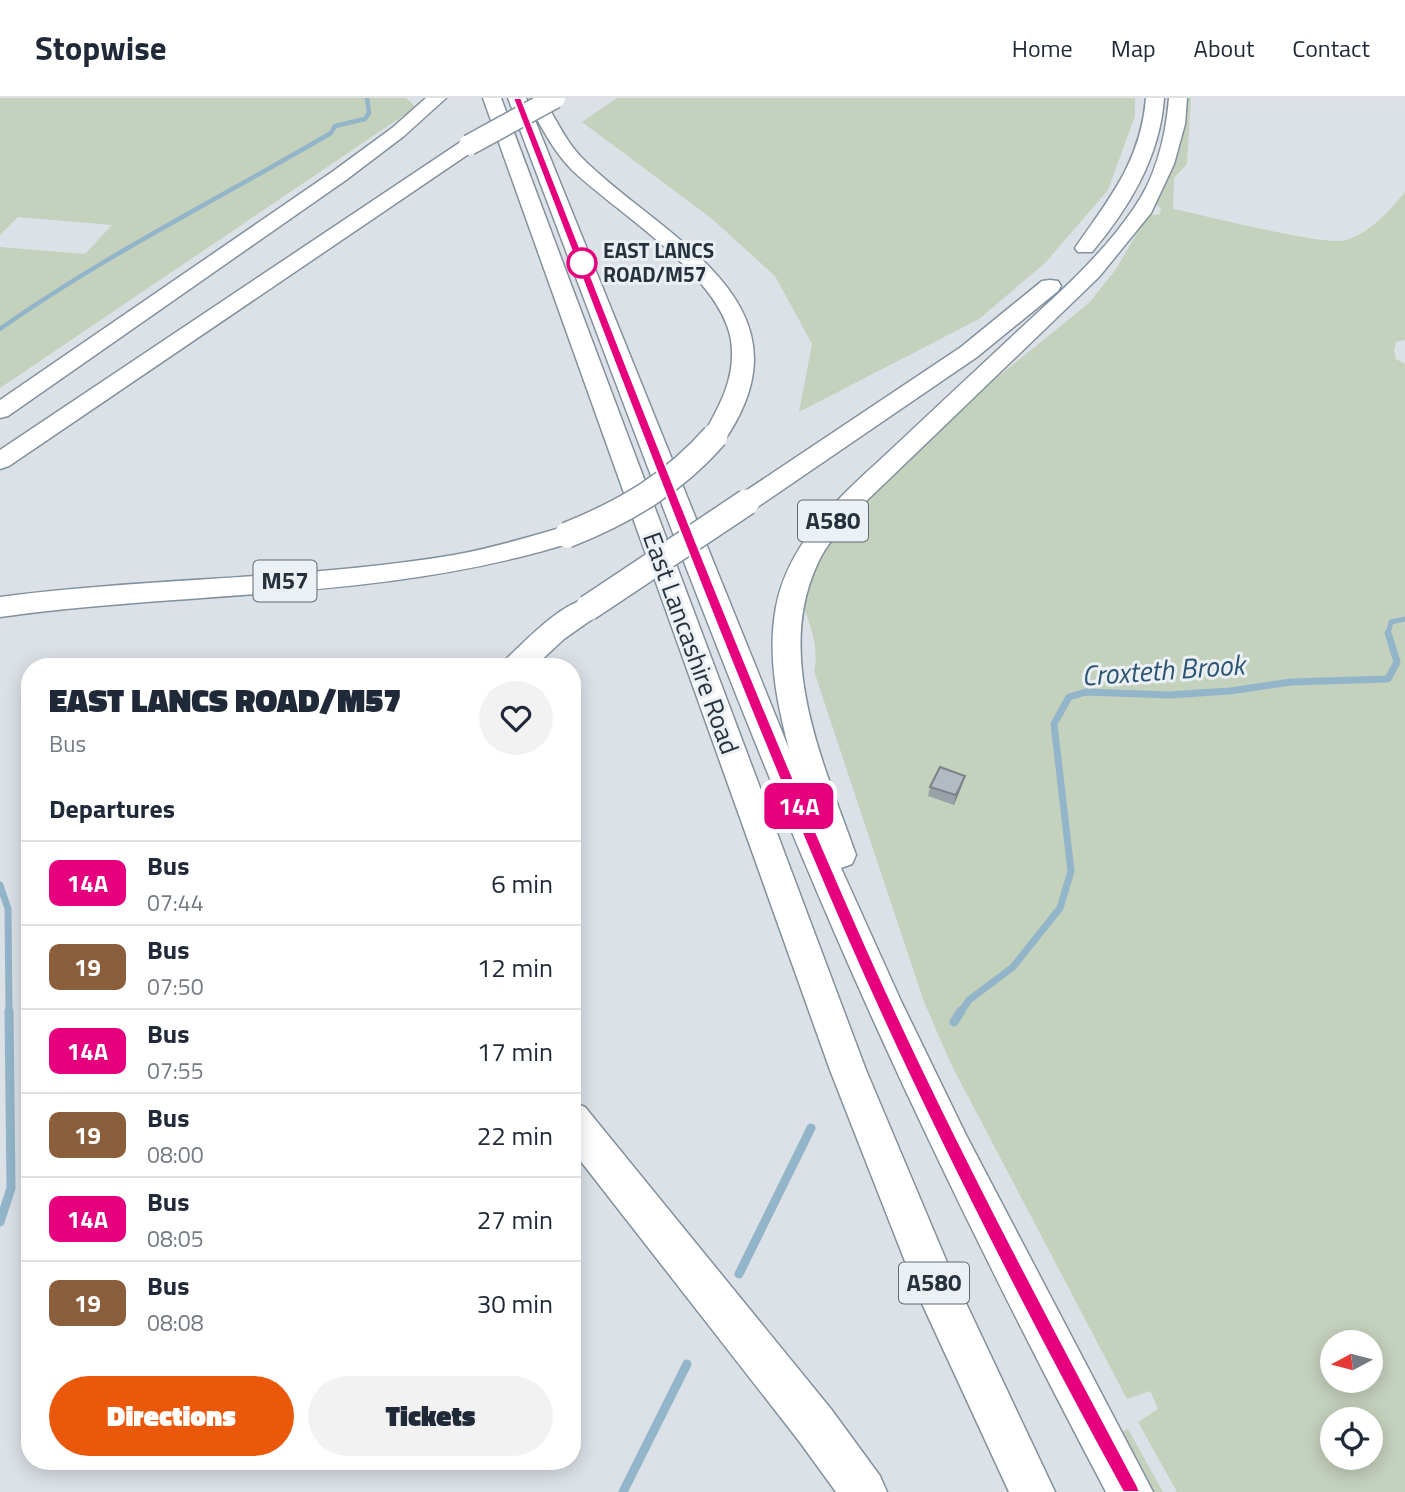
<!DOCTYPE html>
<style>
:root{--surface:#fff;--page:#f2f2f3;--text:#1f2937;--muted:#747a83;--line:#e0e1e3;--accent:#ea580c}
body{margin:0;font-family:"Titillium Web",sans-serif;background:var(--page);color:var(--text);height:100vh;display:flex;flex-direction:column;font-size:26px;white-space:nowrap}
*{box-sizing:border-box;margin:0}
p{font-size:23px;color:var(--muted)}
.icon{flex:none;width:38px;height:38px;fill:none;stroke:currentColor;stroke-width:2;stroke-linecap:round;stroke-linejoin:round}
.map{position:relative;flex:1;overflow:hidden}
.panel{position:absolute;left:21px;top:560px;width:560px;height:812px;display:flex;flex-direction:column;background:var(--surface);border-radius:28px;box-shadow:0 4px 18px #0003}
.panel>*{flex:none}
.badge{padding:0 14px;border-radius:10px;font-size:24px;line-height:46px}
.needle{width:46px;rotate:263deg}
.buttons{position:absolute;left:1320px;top:1232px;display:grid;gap:14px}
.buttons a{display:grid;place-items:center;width:63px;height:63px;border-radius:50%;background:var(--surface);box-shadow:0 4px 18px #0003;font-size:35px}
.map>.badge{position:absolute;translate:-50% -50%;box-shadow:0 0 0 4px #fff}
h2{padding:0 28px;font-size:26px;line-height:63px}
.round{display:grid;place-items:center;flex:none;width:74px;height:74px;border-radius:37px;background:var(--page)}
.headline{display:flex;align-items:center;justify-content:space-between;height:119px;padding:0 28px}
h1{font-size:33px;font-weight:800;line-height:52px}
.action{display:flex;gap:14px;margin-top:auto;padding:14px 28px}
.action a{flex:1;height:80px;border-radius:42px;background:var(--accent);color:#fff;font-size:28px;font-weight:800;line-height:80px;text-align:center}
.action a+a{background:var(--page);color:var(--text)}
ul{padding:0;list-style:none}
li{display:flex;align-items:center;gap:21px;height:84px;padding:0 28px;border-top:2px solid var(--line)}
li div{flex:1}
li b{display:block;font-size:26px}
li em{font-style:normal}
li .badge{min-width:77px;font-weight:700;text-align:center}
header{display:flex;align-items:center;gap:42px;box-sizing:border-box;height:98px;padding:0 35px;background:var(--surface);border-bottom:2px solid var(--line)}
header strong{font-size:33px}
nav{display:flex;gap:38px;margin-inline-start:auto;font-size:24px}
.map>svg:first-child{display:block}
.green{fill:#c4d1bc;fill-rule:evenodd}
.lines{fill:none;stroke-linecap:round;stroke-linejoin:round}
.stream-far3{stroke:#93b5c9;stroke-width:4.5}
.stream-far2{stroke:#93b5c9;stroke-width:5}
.stream-far1{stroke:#93b5c9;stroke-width:7}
.stream{stroke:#93b5c9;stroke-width:9}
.highway-casing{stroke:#82919e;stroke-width:3}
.highway{fill:#fff;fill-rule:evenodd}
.highway-bridge-far1-casing{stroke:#82919e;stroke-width:23;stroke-linecap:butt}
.highway-bridge-casing{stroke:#82919e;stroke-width:28;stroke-linecap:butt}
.highway-bridge-far1{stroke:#fff;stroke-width:20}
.highway-bridge{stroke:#fff;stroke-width:25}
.wall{fill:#99a1a8}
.shaded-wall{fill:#7d8388}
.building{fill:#b2bbc3;stroke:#7d8388;stroke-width:2}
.line{fill:#e6007e;stroke:#fff;stroke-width:2}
.stop-dot{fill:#fff;stroke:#e6007e;stroke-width:3.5}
.labels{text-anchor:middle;stroke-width:6;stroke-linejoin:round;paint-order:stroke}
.far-stop-label{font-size:21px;font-weight:bold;fill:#25313d;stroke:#eaf0f4;text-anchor:start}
.shield{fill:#eaf0f4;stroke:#606a74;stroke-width:2}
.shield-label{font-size:24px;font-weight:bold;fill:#25313d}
.street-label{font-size:26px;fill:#25313d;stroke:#eaf0f4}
.water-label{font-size:28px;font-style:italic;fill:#2d5573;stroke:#eaf0f4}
</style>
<header>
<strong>Stopwise</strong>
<nav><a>Home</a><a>Map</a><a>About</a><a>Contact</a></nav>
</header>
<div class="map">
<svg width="1405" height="1394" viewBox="0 0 1405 1394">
<rect width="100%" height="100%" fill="#dbe1e7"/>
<path class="green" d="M 0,0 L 406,0 L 416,9 L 0,290 L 0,149 L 85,156 L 112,127 L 18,119 L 0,137 Z
M 617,0 L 1135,0 L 1135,18 L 1108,92 L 1045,165 L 979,221 L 799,314 L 812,246 L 775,178 L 711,120 L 582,24 Z
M 1183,0 L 1191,0 L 1187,66 L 1174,80 L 1173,111 C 1204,117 1326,149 1347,142 C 1371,134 1389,113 1405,94 L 1405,242 L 1396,244 L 1394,253 L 1396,261 L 1405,266 L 1405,1394 L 1177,1394 L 1138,1324 L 1158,1311 L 1150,1293 L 1127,1301 L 951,966 L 924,904 L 814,573 C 820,550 809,522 800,500 L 827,446 L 867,401 L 994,282 L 1089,205 L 1116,171 L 1147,118 L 1160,116 L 1161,110 L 1154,104 ZM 1332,1244 L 1370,1244 L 1370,1283 L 1332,1283 ZM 1332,1321 L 1370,1321 L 1370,1360 L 1332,1360 Z
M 1128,1331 L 1163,1394 L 1151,1394 L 1119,1335 Z"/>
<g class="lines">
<path class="stream-far3" d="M 0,231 C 105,157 220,100 331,35 L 335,28 L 365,21 L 369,15 L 367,0"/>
<path class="stream-far2" d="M 1388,536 L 1391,524 L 1405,521"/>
<path class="stream-far1" d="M 0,787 L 8,811 L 9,915
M 960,915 L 969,902 L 1013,869 L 1060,810 L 1071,773 L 1054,626 L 1069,599 L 1086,594 L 1169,597 L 1230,593 L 1291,584 L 1388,581 L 1397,564 L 1388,535"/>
<path class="stream" d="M 954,924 L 961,913
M 0,1124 L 11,1090 L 9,913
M 739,1176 L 811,1030
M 623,1394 L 687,1266"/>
<g class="highway-casing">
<path id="highway" d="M 426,0 L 446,0 L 404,38 L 346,82 L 8,318 L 0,320 L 0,302 L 332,74 L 392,30 Z
M 483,0 L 501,0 L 866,972 L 949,1169 L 1055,1394 L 1009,1394 L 919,1199 L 830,972 Z
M 508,0 L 526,0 L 789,651 C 777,605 767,557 776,509 C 788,446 836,402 882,360 C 928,317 975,273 1021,230 C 1061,193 1103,156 1134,110 C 1156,79 1166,37 1169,0 L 1187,0 L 1185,26 L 1174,66 L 1151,115 L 1099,179 L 858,411 C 843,428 826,446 817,467 C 774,560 825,669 856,757 L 852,766 L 841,770 L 901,903 L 966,1037 L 1153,1394 L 1106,1394 C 1010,1212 918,1027 836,838 C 717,563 615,280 508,0 Z
M 538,0 L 543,1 C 557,22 566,45 585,63 C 668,143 818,206 724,343 L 715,345 L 706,343 L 703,338 C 718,310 733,286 732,253 C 732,184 618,116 572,72 C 553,53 541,28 528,5 L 531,1 Z
M 1146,0 L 1164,0 C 1160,59 1129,110 1092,154 L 1078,154 L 1075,150 C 1109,101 1141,63 1146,0 Z
M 469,41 L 476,43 L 478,47 L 476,51 L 9,368 L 0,371 L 0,352 L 462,43 Z
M 1050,182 L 1058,183 L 1061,188 L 1058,193 L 977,259 L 756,410 L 747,412 L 738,410 L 734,404 L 738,398 L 961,249 L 1042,183 Z
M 567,428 L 576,431 L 580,437 L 576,443 C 390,503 192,492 0,519 L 0,499 C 151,479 304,482 454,457 C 493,450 529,439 567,428 Z
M 588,500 L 598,503 L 602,510 L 598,517 L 564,541 L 534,569 L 501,569 L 505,562 C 529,540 556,509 588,500 Z
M 572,1004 L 585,1009 L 831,1311 L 880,1378 L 887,1394 L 836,1394 L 799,1343 L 572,1052 Z"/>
</g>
<use href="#highway" class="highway"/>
<g class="highway-bridge-far1-casing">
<path id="highway-bridge-far1" d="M 469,47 L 555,0"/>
</g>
<g class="highway-bridge-casing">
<path id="highway-bridge" d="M 567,437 C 625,414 674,385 715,338
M 588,510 L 747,404"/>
</g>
<use href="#highway-bridge-far1" class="highway-bridge-far1"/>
<use href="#highway-bridge" class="highway-bridge"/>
</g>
<path class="wall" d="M 965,678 L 962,687 L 954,707 L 928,698 L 930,689 Z"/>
<path class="shaded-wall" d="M 965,678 L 962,687 L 954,707 L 956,697 Z"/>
<path class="building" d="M 940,669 L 965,678 L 956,697 L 930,689 Z"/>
<path class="line" d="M 513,0 L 521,0 C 631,279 738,560 860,835 C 943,1023 1040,1205 1137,1387 L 1140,1394 L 1123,1394 C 1025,1215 929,1028 845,836 C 726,561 621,280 513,0 Z"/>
<circle class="stop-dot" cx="582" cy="165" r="14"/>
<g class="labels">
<g class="far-stop-label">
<text x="603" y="160">EAST LANCS<tspan x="603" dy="24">ROAD/M57</tspan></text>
</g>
<g class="shield">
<rect x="798" y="402.5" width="70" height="41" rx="5"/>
<rect x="253.5" y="462.5" width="63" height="41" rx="5"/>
<rect x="899" y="1164.5" width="70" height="41" rx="5"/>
</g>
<g class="shield-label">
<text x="833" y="431">A580</text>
<text x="285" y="491">M57</text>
<text x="934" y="1193">A580</text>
</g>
<g class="street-label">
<text transform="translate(691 545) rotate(70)" y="9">East Lancashire Road</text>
</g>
<g class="water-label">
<text transform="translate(1163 572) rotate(-4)" y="10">Croxteth Brook</text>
</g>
</g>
</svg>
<div class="buttons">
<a><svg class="needle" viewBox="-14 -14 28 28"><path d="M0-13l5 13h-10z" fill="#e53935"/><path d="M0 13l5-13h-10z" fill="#747a83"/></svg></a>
<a><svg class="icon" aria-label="locate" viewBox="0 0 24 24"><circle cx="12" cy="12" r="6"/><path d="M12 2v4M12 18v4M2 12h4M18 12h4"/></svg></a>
</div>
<b class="badge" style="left:799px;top:708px;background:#e6007e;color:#fff">14A</b>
<section class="panel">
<div class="headline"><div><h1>EAST LANCS ROAD/M57</h1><p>Bus</p></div><a class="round"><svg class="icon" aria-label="heart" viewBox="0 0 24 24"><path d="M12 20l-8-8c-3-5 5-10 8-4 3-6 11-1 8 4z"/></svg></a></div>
<h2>Departures</h2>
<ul>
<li><span class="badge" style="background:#e6007e;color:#fff">14A</span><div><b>Bus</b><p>07:44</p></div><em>6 min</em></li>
<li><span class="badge" style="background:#8b5e3c;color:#fff">19</span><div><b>Bus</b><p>07:50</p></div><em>12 min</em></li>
<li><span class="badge" style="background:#e6007e;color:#fff">14A</span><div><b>Bus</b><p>07:55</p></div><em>17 min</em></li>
<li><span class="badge" style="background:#8b5e3c;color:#fff">19</span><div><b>Bus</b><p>08:00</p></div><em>22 min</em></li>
<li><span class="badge" style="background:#e6007e;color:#fff">14A</span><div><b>Bus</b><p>08:05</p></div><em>27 min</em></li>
<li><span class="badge" style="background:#8b5e3c;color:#fff">19</span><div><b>Bus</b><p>08:08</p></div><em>30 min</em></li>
</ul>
<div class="action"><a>Directions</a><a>Tickets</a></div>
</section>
</div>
